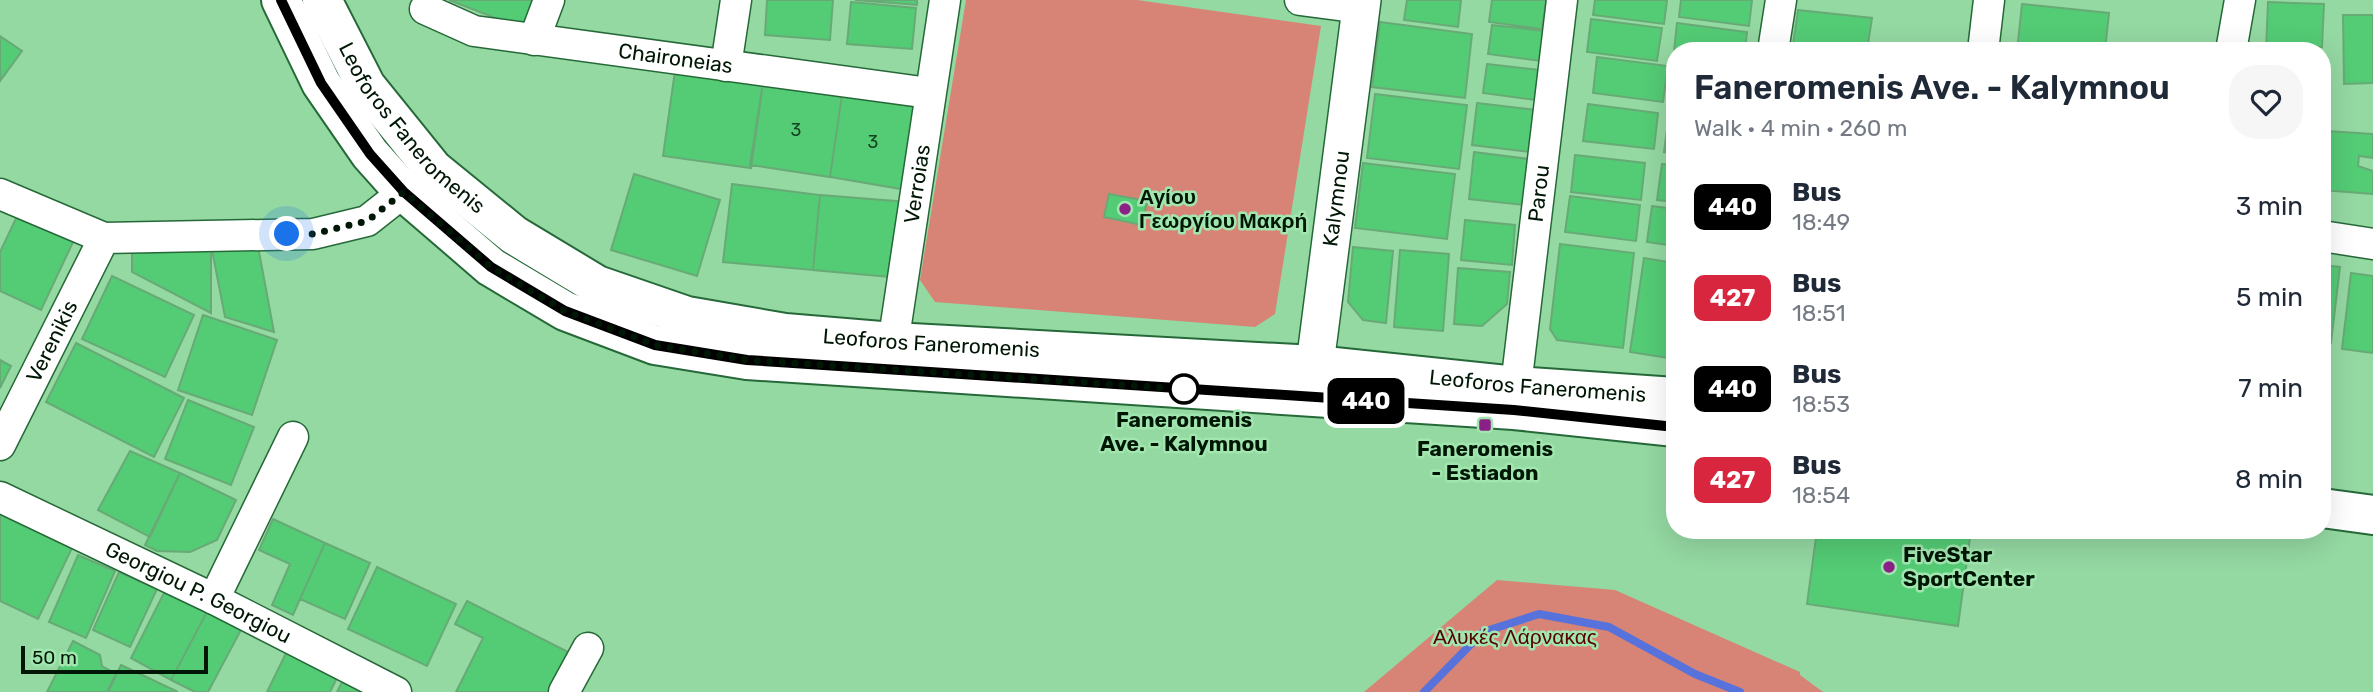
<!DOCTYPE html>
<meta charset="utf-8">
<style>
:root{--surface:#fff;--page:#f6f6f7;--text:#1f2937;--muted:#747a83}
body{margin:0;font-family:Rubik,sans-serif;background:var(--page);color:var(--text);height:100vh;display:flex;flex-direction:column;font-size:26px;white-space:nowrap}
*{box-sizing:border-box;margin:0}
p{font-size:23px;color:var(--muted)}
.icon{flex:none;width:38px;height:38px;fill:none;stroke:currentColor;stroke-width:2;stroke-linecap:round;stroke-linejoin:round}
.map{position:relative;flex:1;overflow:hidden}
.side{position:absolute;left:1666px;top:42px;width:665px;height:497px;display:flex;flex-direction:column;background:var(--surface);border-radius:28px;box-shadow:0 7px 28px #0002}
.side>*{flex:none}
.badge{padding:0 14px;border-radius:10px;font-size:24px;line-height:46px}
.scale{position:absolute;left:21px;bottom:18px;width:187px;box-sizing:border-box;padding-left:7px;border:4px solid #001705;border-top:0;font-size:19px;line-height:24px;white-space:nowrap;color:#001705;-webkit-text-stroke:5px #a1e6af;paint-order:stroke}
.you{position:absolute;width:35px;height:35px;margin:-18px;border:5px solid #fff;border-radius:50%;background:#1a73e8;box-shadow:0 0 0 10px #1a73e833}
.map>.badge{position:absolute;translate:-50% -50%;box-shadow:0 0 0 4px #fff}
.round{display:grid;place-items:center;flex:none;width:74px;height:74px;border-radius:28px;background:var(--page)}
.overview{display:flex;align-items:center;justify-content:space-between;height:119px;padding:0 28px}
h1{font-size:33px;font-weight:600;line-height:52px}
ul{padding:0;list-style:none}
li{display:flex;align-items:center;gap:21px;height:91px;padding:0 28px}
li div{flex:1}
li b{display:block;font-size:26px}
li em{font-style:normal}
li .badge{min-width:77px;font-weight:700;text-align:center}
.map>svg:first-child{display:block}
.green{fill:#d78476}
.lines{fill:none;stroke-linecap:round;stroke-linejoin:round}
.stream{stroke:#5772db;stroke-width:8}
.building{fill:#54cb75;stroke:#68aa76;stroke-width:2}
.minor-casing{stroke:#266939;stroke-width:33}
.tertiary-casing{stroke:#266939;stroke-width:40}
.secondary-casing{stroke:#266939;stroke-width:42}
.minor{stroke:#fff;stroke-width:30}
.tertiary{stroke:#fff;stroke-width:37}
.secondary{stroke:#fff;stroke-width:38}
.line-casing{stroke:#fff;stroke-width:16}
.line{stroke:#000;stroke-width:10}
.walk{stroke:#001705;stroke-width:7;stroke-dasharray:0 12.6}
.poi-dot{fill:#8b2187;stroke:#a1e6af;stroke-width:2.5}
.stop-dot{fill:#fff;stroke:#000;stroke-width:3.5}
.labels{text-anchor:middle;stroke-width:5;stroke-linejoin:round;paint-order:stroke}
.number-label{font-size:18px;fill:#154421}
.street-label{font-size:21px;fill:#001705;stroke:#a1e6af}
.poi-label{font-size:21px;font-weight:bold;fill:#001705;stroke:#a1e6af;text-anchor:start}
.stop-label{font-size:21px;font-weight:bold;fill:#001705;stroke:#a1e6af}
.park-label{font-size:21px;fill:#560200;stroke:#a1e6af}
</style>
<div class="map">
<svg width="2373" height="692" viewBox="0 0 2373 692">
<rect width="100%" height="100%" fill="#94d8a2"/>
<path class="green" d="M 966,0 L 1137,0 L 1321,26 L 1275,314 L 1255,327 L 935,302 L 920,280 Z
M 1497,580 L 1615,590 L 1800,672 L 1800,675 L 1823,692 L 1364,692 Z"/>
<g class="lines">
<path class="stream" d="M 1424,692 L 1483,632 L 1539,614 L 1609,627 L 1695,674 L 1740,692"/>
</g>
<path class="building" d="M 449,0 L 533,0 L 524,29 Z
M 767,0 L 833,0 L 830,40 L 765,35 Z
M 855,0 L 917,0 L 917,5 Z
M 1407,0 L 1461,0 L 1458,27 L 1404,20 Z
M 1492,0 L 1546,0 L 1542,29 L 1489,22 Z
M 1595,0 L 1667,0 L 1664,24 L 1593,15 Z
M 1681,0 L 1752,0 L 1749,26 L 1679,17 Z
M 851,2 L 916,8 L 912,49 L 847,44 Z
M 2268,2 L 2324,4 L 2322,47 L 2313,47 L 2313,51 L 2266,51 Z
M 2022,4 L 2109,13 L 2105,51 L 2017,51 Z
M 1798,10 L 1872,18 L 1867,51 L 1792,51 Z
M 2343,15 L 2373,15 L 2373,83 L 2344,84 Z
M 1591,19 L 1662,28 L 1657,61 L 1587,52 Z
M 1380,22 L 1472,34 L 1465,98 L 1372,87 Z
M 1677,23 L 1747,32 L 1745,51 L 1675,51 L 1675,60 L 1673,60 Z
M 1492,25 L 1545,31 L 1541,61 L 1488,54 Z
M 0,36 L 22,51 L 0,81 Z
M 1597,57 L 1668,66 L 1663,102 L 1593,93 Z
M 1487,64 L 1540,70 L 1536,100 L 1483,93 Z
M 675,71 L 763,83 L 751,168 L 663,156 Z
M 1675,76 L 1675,106 L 1671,105 Z
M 763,83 L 842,95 L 830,177 L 750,165 Z
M 1375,94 L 1467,105 L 1459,169 L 1367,158 Z
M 842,95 L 916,107 L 901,189 L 830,177 Z
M 1477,103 L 1536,110 L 1531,152 L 1472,145 Z
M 1588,104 L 1658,113 L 1654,149 L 1583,141 Z
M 1669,115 L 1675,116 L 1675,153 L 1664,152 Z
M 2327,131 L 2373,134 L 2373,158 L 2359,156 L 2358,166 L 2373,171 L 2373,194 L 2322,190 Z
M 1474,152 L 1529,159 L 1524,205 L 1469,199 Z
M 1575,155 L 1645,163 L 1641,200 L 1571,192 Z
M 1363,163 L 1455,174 L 1447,239 L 1355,228 Z
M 1662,164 L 1675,165 L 1675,202 L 1657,200 Z
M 634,174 L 720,200 L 697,276 L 611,250 Z
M 732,184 L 820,195 L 813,270 L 723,262 Z
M 1109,194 L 1147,201 L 1142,225 L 1104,217 Z
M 820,195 L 908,202 L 901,278 L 813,270 Z
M 1570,196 L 1640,205 L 1636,241 L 1565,232 Z
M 1652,206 L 1675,209 L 1675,246 L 1647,242 Z
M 18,214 L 74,240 L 41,310 L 0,291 L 0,252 Z
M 1465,220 L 1515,225 L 1512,265 L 1461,260 Z
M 257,241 L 274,332 L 225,317 L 212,250 Z
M 1560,244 L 1634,253 L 1623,348 L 1557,340 L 1550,329 Z
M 1353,247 L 1393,251 L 1386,323 L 1363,320 L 1348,302 Z
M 132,249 L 211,250 L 211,313 L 132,272 Z
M 1400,250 L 1449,254 L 1443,331 L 1394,327 Z
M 1644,258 L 1675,263 L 1675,359 L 1630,352 Z
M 2322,265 L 2340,267 L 2331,343 L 2322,342 Z
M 1458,268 L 1510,272 L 1507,304 L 1482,326 L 1454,324 Z
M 2351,273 L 2373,276 L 2373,353 L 2342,349 Z
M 112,276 L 194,315 L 165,377 L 82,339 Z
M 203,315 L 277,340 L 252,415 L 178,390 Z
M 76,343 L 184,398 L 154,457 L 46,402 Z
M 0,360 L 11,366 L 0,388 Z
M 188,400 L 254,427 L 231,485 L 165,459 Z
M 130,451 L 180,473 L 150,537 L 98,510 Z
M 180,473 L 236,500 L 217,540 L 190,552 L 157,551 L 145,545 Z
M 0,514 L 72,548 L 38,619 L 0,601 Z
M 273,519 L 325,543 L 293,615 L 272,605 L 290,564 L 259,550 Z
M 1817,530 L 1971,530 L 1958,626 L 1807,604 Z
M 325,543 L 370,563 L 345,619 L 300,599 Z
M 78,555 L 115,571 L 86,638 L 49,622 Z
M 377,567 L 456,604 L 427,666 L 348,629 Z
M 119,572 L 157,589 L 130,647 L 93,630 Z
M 166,589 L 208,610 L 171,680 L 131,658 Z
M 467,601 L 568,652 L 548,692 L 456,692 L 483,638 L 455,624 Z
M 208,610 L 242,628 L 208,692 L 195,692 L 171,680 Z
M 73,641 L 100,655 L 102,666 L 116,674 L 107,692 L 47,692 Z
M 287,651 L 338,676 L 330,692 L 267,692 Z
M 121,665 L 178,692 L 108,692 Z
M 342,682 L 362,692 L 337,692 Z"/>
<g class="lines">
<g class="minor-casing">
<g id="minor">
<path d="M 1300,0 L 1361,8"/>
<path id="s1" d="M 425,9 L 474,31 L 929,93"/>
<path d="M 534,40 L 549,0"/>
<path d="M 1773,51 L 1781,0"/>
<path d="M 1983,51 L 1989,0"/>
<path d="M 2231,51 L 2240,0"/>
<path d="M 726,66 L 736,0"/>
<path d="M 0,194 L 104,238 L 313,234 L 367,221 L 419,180"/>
<path d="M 2322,236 L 2373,244"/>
<path id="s2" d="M 890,364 L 945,0"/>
<path id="s3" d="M 1516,386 L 1562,0"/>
<path id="s4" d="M 0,445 L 104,238"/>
<path id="s5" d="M 0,497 L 214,599 L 396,692"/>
<path d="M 214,599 L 293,437"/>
<path d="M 564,692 L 588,648"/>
</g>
</g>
<g class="tertiary-casing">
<g id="tertiary">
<path id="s6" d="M 1311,395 L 1362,0"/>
</g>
</g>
<g class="secondary-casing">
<g id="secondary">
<path d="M 281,0 L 321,83 L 370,154 L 404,192 L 491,267 L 565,311 L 655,345 L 747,360 L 1514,410 L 1675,427"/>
<path id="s7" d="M 322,0 L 366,86 L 433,169 L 514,235 L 597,285 L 687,316 L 785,333 L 893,342 L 1315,365 L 1516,386 L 1675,397"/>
<path d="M 2322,508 L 2373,515"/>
</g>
</g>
<use href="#minor" class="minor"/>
<use href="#tertiary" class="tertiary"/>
<use href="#secondary" class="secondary"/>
</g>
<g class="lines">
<g class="line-casing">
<path id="line" d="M 281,0 L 321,83 L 370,154 L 404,192 L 491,267 L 565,311 L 655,345 L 747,360 L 1514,410 L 1675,427"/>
</g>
<use href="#line" class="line"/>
<path class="walk" d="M 287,234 L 313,234 L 367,221 L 404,192 L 491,267 L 565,311 L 655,345 L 747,360 L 1184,389"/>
</g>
<g class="poi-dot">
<circle cx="1125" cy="209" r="7"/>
<rect x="1478" y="418" width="14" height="14" rx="3.5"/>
<circle cx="1889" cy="567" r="7"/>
</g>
<circle class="stop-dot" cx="1184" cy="389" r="14"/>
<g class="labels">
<g class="number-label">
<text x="796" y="136">3</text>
<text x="873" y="148">3</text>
</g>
<g class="street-label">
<text dy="7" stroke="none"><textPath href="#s1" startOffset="257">Chaironeias</textPath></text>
<text dy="7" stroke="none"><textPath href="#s7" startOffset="158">Leoforos Faneromenis</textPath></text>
<text dy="7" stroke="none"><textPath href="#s2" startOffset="182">Verroias</textPath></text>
<text dy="7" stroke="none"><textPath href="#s3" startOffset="194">Parou</textPath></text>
<text dy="7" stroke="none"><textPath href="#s6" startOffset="198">Kalymnou</textPath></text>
<text dy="7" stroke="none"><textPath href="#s4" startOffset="116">Verenikis</textPath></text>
<text dy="7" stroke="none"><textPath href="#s7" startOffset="746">Leoforos Faneromenis</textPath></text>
<text dy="7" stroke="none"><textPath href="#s7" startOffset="1354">Leoforos Faneromenis</textPath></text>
<text dy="7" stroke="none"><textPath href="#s5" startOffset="220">Georgiou P. Georgiou</textPath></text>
</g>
<g class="poi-label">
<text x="1139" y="204">Αγίου<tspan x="1139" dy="24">Γεωργίου Μακρή</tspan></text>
<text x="1485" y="456" text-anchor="middle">Faneromenis<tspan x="1485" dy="24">- Estiadon</tspan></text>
<text x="1903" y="562">FiveStar<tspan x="1903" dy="24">SportCenter</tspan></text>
</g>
<g class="stop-label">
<text x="1184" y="427">Faneromenis<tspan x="1184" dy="24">Ave. - Kalymnou</tspan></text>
</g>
<g class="park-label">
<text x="1515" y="644">Αλυκές Λάρνακας</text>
</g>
</g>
</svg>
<div class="scale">50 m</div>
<div class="you" style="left:287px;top:234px"></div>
<b class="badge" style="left:1366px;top:401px;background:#000;color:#fff">440</b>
<section class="side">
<div class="overview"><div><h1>Faneromenis Ave. - Kalymnou</h1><p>Walk · 4 min · 260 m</p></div><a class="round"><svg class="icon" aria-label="heart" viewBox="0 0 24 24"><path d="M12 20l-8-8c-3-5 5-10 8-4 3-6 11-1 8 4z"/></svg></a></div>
<ul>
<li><span class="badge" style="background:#000;color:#fff">440</span><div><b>Bus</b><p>18:49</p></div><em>3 min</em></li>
<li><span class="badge" style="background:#d7263d;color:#fff">427</span><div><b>Bus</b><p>18:51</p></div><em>5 min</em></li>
<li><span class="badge" style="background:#000;color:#fff">440</span><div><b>Bus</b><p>18:53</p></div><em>7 min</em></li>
<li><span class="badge" style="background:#d7263d;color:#fff">427</span><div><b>Bus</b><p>18:54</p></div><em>8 min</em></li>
</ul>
</section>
</div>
